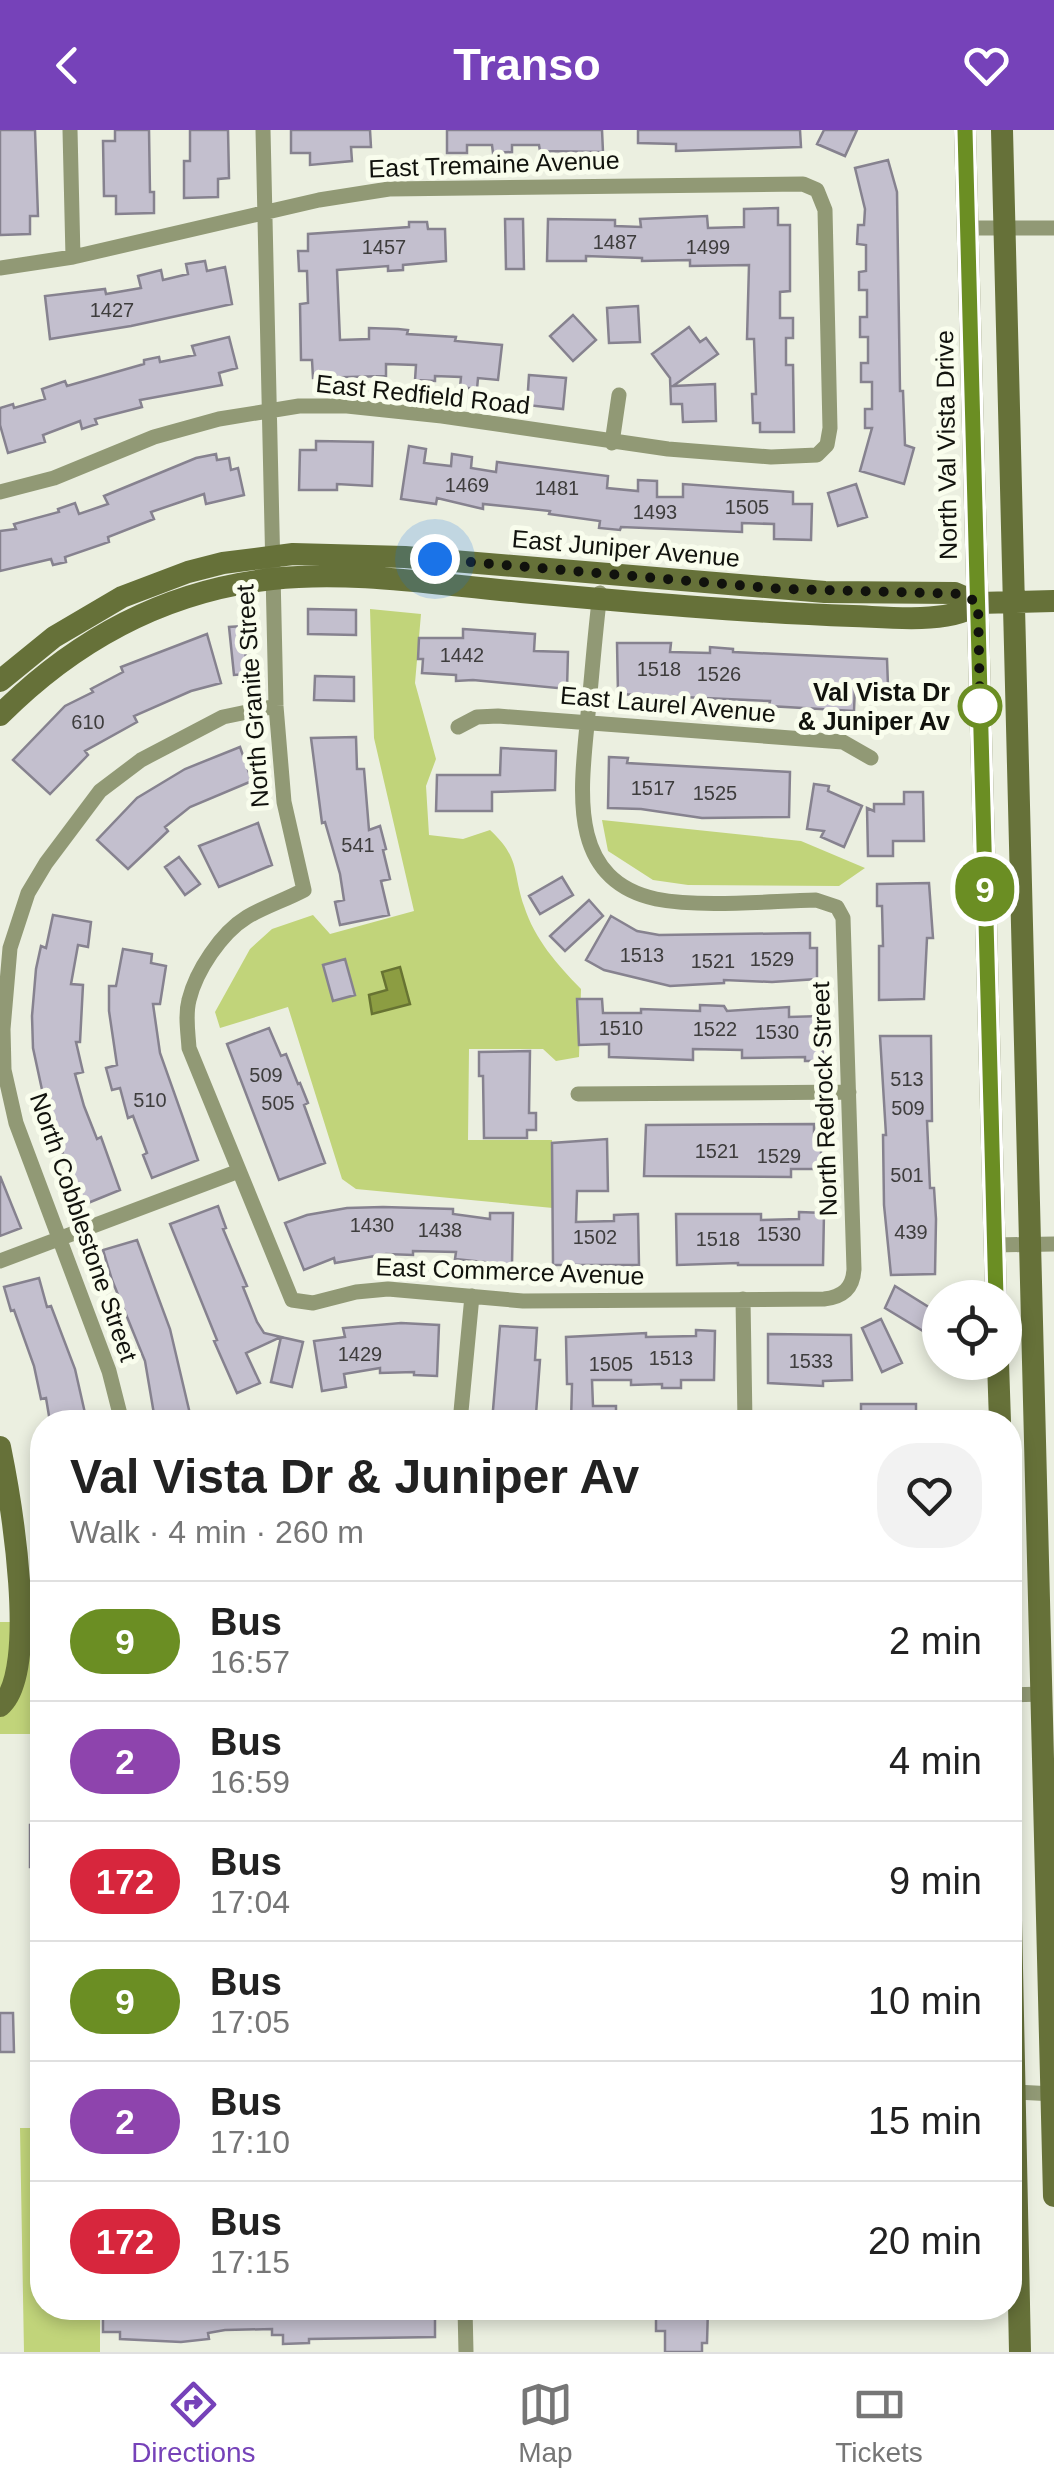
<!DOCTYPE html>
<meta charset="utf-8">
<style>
:root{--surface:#fff;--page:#f2f2f2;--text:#222;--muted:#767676;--line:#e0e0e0;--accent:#7642b9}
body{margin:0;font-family:Helvetica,sans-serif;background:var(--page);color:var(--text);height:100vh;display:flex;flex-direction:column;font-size:38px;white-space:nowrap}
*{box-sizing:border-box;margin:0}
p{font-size:32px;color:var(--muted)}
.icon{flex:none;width:55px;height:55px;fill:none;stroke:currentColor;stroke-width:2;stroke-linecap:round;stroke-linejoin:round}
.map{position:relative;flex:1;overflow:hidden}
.drawer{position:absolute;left:30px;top:1280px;width:992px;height:910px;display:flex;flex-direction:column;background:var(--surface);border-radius:40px;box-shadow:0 5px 15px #0003}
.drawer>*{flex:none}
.badge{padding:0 20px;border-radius:32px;font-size:35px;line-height:65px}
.fabs{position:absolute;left:922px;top:1150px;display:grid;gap:20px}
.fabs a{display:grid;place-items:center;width:100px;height:100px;border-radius:50%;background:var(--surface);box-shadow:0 5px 15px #0003;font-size:50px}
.you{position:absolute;width:50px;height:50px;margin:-25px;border:8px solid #fff;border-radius:50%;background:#1a73e8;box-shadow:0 0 0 15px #1a73e833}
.map>.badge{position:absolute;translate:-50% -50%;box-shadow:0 0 0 5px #fff}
.round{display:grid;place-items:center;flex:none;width:105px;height:105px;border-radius:40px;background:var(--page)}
.headline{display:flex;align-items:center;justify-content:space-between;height:170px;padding:0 40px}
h1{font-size:48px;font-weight:800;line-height:75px}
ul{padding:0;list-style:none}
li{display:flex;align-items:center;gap:30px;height:120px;padding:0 40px;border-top:2px solid var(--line)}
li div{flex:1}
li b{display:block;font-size:38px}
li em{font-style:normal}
li .badge{min-width:110px;font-weight:700;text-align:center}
header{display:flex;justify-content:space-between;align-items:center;height:130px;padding:0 40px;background:var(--accent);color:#fff;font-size:45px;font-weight:800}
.menu{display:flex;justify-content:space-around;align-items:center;height:140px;border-top:2px solid var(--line);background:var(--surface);font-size:28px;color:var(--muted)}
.menu a{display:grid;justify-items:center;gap:5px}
.menu .on{color:var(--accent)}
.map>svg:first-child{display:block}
.green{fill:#c1d47a}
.water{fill:#8c9d42;stroke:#677332;stroke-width:2.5}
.building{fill:#c3bfce;stroke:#86828f;stroke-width:2.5}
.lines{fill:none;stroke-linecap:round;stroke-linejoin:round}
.street{stroke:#919975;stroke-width:15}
.secondary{stroke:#667139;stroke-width:22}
.line-casing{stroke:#fff;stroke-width:22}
.line{stroke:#6b8e23;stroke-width:15}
.walk{stroke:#11120d;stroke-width:10;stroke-dasharray:0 18}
.stop-dot{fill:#fff;stroke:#6b8e23;stroke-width:5}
.labels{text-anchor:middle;stroke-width:10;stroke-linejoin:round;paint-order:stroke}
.number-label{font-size:20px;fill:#3e3d3d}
.street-label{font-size:25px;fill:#11120d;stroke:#f9fded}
.stop-label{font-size:25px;font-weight:bold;fill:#11120d;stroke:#f9fded;text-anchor:end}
</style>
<header><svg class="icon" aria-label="back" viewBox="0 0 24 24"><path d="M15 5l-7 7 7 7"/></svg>Transo<svg class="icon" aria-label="heart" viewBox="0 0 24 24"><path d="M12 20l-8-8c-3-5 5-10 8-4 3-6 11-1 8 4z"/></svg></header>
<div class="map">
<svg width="1054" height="2222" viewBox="0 0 1054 2222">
<rect width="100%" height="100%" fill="#ebefe0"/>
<path class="green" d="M 370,479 L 421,484 L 415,553 L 436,629 L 426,656 L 429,705 L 463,709 L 490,700 C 521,729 512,741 524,776 C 535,810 557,834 581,859 L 579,927 L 556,931 L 543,919 L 469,919 L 468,1010 L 552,1010 L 553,1078 L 356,1059 L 342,1049 L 288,877 L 220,898 L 215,882 L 250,819 L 272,799 L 313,785 L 330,804 L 414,781 L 374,608 Z
M 602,690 L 801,711 L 865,738 L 839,756 L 688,755 L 653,750 L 608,721 Z
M 0,1492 L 42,1492 L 42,1604 L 0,1604 Z
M 20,1998 L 42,1998 L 42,2178 L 100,2178 L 100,2222 L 24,2222 Z"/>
<path class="water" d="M 400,837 L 410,874 L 372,884 L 369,865 L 387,860 L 382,842 Z"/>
<path class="building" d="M 0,0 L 35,0 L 38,86 L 30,86 L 30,104 L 0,105 Z
M 115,0 L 149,0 L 150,62 L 154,62 L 154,83 L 116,84 L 116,66 L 104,66 L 103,11 L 115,11 Z
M 190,0 L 228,0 L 229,48 L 218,49 L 218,67 L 184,68 L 184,31 L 190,31 Z
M 291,0 L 370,0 L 371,17 L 351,17 L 352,31 L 310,35 L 310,23 L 291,23 Z
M 447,0 L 602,0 L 603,22 L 540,21 L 539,15 L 512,15 L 512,22 L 493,23 L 492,15 L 467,15 L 467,23 L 447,23 Z
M 638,0 L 800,0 L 801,17 L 676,21 L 676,14 L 638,13 Z
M 824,0 L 857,0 L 845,26 L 817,14 Z
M 888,30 L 897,62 L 900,261 L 903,261 L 905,315 L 914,318 L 904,354 L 860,341 L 872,298 L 865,298 L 865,279 L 872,279 L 872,252 L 861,252 L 861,233 L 868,233 L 868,207 L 860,207 L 860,187 L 867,187 L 867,160 L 859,160 L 859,142 L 866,141 L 866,115 L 857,114 L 858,95 L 864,95 L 865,79 L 855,38 Z
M 778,78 L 778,95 L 790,95 L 790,161 L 780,162 L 780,188 L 793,188 L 793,208 L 786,208 L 786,235 L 793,235 L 794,302 L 760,302 L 760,293 L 753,293 L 752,264 L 756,264 L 754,209 L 747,209 L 749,135 L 690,136 L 690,130 L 642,131 L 642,128 L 586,126 L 586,131 L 547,131 L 548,89 L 615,90 L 615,96 L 641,97 L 640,89 L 707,86 L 708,98 L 744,97 L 744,79 Z
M 505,89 L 523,89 L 524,139 L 506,139 Z
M 409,92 L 427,92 L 428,99 L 445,99 L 446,131 L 403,135 L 403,140 L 388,141 L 388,136 L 337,140 L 340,210 L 369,209 L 369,198 L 398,199 L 408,200 L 407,204 L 456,207 L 455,211 L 502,215 L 498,250 L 478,248 L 477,259 L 460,257 L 461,247 L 435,246 L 435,251 L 415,250 L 416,235 L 386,234 L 386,246 L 313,248 L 312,230 L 301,230 L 300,174 L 308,173 L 307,141 L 299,141 L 298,121 L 308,121 L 308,104 L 409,97 Z
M 205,131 L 207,141 L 225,137 L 232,174 L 131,196 L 50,209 L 45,166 L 105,159 L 106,164 L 141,158 L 138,146 L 161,140 L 163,150 L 188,144 L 186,134 Z
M 638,176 L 640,212 L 609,213 L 607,178 Z
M 573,185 L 596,210 L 573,231 L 550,206 Z
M 689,197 L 700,212 L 706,208 L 718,224 L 673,256 L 715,254 L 716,291 L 683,292 L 682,274 L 671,274 L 670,248 L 652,224 Z
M 229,207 L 237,238 L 219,243 L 222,255 L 140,270 L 142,277 L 95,289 L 97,294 L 82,299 L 80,291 L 43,305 L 45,312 L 8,323 L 0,295 L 0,278 L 13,274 L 14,278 L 45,269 L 42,259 L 65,251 L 67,256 L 144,234 L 144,230 L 159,227 L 160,232 L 195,225 L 192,216 Z
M 529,245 L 566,248 L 563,279 L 527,275 Z
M 316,311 L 373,312 L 372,356 L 337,354 L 337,360 L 299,360 L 300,320 L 316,320 Z
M 409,316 L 426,319 L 424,333 L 451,336 L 452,324 L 472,327 L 471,338 L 496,342 L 497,332 L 608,346 L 607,358 L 638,361 L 638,350 L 657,351 L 657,367 L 683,367 L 683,354 L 793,362 L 793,374 L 812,374 L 811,410 L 774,409 L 774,394 L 742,393 L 742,402 L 621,397 L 620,400 L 599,398 L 600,391 L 549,384 L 550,381 L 483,374 L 483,379 L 437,368 L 436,374 L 401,369 Z
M 216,324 L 217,330 L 229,328 L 231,340 L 238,338 L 244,365 L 206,374 L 204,364 L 151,382 L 154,389 L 108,407 L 109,412 L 65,427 L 66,432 L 53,435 L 51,429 L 0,441 L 0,401 L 16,399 L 14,394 L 59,382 L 58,379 L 75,373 L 79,384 L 108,374 L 104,366 L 196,328 Z
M 856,354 L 867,387 L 838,396 L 828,363 Z
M 308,479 L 356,480 L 356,505 L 308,504 Z
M 243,496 L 247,544 L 234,545 L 229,497 Z
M 463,499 L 535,504 L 534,521 L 568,522 L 567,559 L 473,550 L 456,551 L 456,545 L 422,543 L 423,529 L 418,529 L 419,508 L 463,508 Z
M 207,504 L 221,553 L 191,561 L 134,586 L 137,592 L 85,621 L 88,625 L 50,664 L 13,630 L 65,576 L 93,562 L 91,559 L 123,542 L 121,537 Z
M 617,513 L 671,513 L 670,522 L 710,523 L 710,517 L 733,519 L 733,522 L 887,529 L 888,556 L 855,556 L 854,581 L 769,576 L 770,571 L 618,564 Z
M 315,546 L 354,547 L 354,571 L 314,570 Z
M 356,607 L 357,639 L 364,639 L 369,700 L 380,696 L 386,719 L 383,720 L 390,749 L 381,751 L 389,785 L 340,795 L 335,772 L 344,770 L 340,744 L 325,692 L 322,693 L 311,608 Z
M 240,617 L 252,651 L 190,677 L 165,697 L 168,701 L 128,739 L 97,710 L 137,668 L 185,639 Z
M 501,618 L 556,621 L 555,660 L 492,662 L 492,681 L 436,681 L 437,645 L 500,645 Z
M 609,627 L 628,628 L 627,633 L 790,642 L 789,687 L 702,688 L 641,679 L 608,678 Z
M 814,654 L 829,656 L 828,661 L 862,676 L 844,717 L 821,707 L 824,701 L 807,699 Z
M 904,662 L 923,662 L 924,711 L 893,711 L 893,726 L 868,726 L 867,678 L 874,681 L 874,674 L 904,674 Z
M 258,693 L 272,735 L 219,757 L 199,716 Z
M 179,727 L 200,754 L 185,765 L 165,737 Z
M 562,747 L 573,765 L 540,784 L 529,766 Z
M 929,753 L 933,808 L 927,808 L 924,869 L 879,870 L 879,816 L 883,816 L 882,776 L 877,776 L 877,754 Z
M 589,770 L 603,786 L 565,821 L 550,806 Z
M 53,785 L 91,792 L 88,817 L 78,815 L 71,854 L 83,855 L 80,912 L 76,912 L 83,942 L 75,944 L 84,976 L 97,1009 L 101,1007 L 120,1060 L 83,1075 L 42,970 L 44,969 L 33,918 L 32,886 L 36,839 L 41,816 L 46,818 Z
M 611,786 L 637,801 L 659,805 L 810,803 L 810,818 L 817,818 L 817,849 L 772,852 L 724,850 L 724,853 L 670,856 L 604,840 L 586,830 Z
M 123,819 L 152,824 L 151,833 L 166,836 L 160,874 L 153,874 L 160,923 L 198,1030 L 152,1048 L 143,1025 L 147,1023 L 133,986 L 128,988 L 120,958 L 112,960 L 106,938 L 117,935 L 109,881 L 109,856 L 116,856 Z
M 345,829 L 355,865 L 333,871 L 323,835 Z
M 577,869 L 602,869 L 603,883 L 641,883 L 641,879 L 700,881 L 700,875 L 724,876 L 727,881 L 789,877 L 789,887 L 822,886 L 823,931 L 805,931 L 805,927 L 742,928 L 742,920 L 693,919 L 693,930 L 609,927 L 609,914 L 579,915 Z
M 269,898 L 281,926 L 286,924 L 298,954 L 300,953 L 308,973 L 304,975 L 325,1033 L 279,1050 L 227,914 Z
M 880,906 L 931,906 L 932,991 L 927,991 L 930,1058 L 934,1058 L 936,1089 L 935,1144 L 891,1145 L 884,1075 L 883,1005 L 886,1005 Z
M 530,921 L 529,983 L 536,983 L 536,1000 L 527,1000 L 527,1008 L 484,1008 L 483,946 L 479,946 L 479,922 Z
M 814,994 L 814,1008 L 821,1008 L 821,1039 L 791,1039 L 791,1047 L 644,1046 L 646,995 Z
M 607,1009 L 608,1061 L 577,1061 L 576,1092 L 614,1091 L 614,1085 L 638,1084 L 639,1135 L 553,1135 L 552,1013 Z
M 0,1046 L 21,1098 L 0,1106 Z
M 218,1076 L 226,1098 L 223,1099 L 247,1156 L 243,1157 L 257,1192 L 264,1203 L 281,1207 L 246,1223 L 260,1253 L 237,1263 L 214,1211 L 217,1210 L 170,1094 Z
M 383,1077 L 453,1079 L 453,1084 L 490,1089 L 490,1083 L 513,1083 L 512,1135 L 455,1129 L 456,1122 L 413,1121 L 413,1125 L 386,1124 L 335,1133 L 334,1128 L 304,1140 L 285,1093 L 307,1085 L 347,1078 Z
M 799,1082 L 824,1083 L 823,1135 L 738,1135 L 738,1133 L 677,1135 L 676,1084 L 761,1084 L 761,1090 L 799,1089 Z
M 137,1110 L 170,1199 L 190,1284 L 155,1290 L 145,1231 L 112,1150 L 103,1120 Z
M 39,1148 L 47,1177 L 51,1176 L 75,1239 L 87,1292 L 50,1292 L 46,1268 L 41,1269 L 34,1236 L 14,1180 L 11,1181 L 4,1157 Z
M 895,1156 L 935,1181 L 923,1201 L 885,1178 Z
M 881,1189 L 902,1233 L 882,1242 L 862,1198 Z
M 401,1193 L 439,1195 L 437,1246 L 414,1245 L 414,1242 L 380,1243 L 380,1238 L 344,1244 L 346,1257 L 322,1261 L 314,1211 L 345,1207 L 343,1198 Z
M 500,1196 L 537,1198 L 535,1230 L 540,1230 L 536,1284 L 527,1284 L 526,1292 L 492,1292 Z
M 696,1200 L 715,1201 L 714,1250 L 681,1250 L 681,1258 L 662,1258 L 662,1254 L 631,1255 L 631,1250 L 592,1250 L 593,1276 L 616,1276 L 616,1292 L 571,1292 L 572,1254 L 567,1254 L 566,1207 L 646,1203 L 646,1207 L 696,1206 Z
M 768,1204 L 851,1205 L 852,1250 L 823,1251 L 823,1256 L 768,1253 Z
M 281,1207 L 303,1212 L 292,1257 L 271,1252 Z
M 861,1274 L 916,1274 L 916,1292 L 861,1292 Z
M 42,1694 L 42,1737 L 30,1737 L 30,1695 Z
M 0,1883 L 13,1883 L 14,1922 L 0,1922 Z
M 103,2178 L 435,2178 L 435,2207 L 309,2209 L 309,2213 L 283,2214 L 283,2205 L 272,2205 L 272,2199 L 225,2200 L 208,2203 L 209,2209 L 181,2212 L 120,2209 L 120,2202 L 103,2202 Z
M 656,2178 L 708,2178 L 707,2213 L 702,2213 L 702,2222 L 665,2222 L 665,2201 L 656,2201 Z"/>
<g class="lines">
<path class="street" d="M 70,0 L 73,127
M 263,0 L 276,576 L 284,672 L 304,760 C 285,770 264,777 247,787 C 221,803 196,841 189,870 C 185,885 188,902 189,918 L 292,1170 L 313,1173 L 356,1162 L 388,1159 L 523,1171 L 824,1169 C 843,1167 853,1158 854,1139 L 843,788 L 837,777 L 816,770 C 769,771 702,778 656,769 C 564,749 582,654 588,584 C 592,544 595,503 600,463
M 968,98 L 1054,98
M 0,138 L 73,127 L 319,70 L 389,59 L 803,54 L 817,60 L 825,80 L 830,298 L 827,315 L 817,325 L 771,327 L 668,319 L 442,286 L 347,276 L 299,276 L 219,289 L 154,307 L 54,348 L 0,362
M 612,313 L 619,265
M 458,597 L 477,587 L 498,586 L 843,612 L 871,628
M 578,964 L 849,962
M 995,1115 L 1054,1114
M 0,1131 L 239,1041
M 743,1169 L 745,1292
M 122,1292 L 109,1241 L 16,993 L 4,940 L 3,899 L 10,818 L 28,763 L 46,733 L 100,661 L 141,630 L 223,587 L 276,576
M 460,1292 L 472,1166
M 1010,1565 L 1044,1564
M 1014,1962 L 1054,1964
M 465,2178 L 466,2222"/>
<path class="secondary" d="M 965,0 L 996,1168
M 1002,0 L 1054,2066
M 0,551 L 54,507 L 122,467 L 188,442 L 223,433 L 293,424 L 405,427 L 825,462 L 955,463 L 978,473 L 1054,471
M 0,585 C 75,510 165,461 272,449 C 354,440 439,455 521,462 C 631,472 742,482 853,486 C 887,487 952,495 978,473
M 998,1232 L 1000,1292
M 0,1317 C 10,1366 41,1542 0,1576
M 1010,1742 L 1020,2222"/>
</g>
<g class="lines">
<g class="line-casing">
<path id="line" d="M 965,0 L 996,1168"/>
</g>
<use href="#line" class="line"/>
<path class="walk" d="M 435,429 L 782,459 L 962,464 L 978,473 L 980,576"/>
</g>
<circle class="stop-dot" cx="980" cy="576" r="20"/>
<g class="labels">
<g class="number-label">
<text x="615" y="119">1487</text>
<text x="384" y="124">1457</text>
<text x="708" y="124">1499</text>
<text x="112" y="187">1427</text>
<text x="467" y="362">1469</text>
<text x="557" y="365">1481</text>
<text x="747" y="384">1505</text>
<text x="655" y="389">1493</text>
<text x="462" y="532">1442</text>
<text x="659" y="546">1518</text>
<text x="719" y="551">1526</text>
<text x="88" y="599">610</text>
<text x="653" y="665">1517</text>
<text x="715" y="670">1525</text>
<text x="358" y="722">541</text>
<text x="642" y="832">1513</text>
<text x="772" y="836">1529</text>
<text x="713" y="838">1521</text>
<text x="621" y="905">1510</text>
<text x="715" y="906">1522</text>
<text x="777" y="909">1530</text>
<text x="266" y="952">509</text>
<text x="907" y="956">513</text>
<text x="150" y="977">510</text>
<text x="278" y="980">505</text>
<text x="908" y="985">509</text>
<text x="717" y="1028">1521</text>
<text x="779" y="1033">1529</text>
<text x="907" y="1052">501</text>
<text x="372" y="1102">1430</text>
<text x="440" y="1107">1438</text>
<text x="911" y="1109">439</text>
<text x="779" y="1111">1530</text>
<text x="595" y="1114">1502</text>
<text x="718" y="1116">1518</text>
<text x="360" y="1231">1429</text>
<text x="671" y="1235">1513</text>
<text x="811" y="1238">1533</text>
<text x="611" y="1241">1505</text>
</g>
<g class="street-label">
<text transform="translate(494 34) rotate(-2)" y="9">East Tremaine Avenue</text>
<text transform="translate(423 264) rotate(6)" y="9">East Redfield Road</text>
<text transform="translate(946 315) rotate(-91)" y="9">North Val Vista Drive</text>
<text transform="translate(626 418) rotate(5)" y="9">East Juniper Avenue</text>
<text transform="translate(252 566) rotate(-94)" y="9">North Granite Street</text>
<text transform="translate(668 574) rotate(5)" y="9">East Laurel Avenue</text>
<text transform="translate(824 969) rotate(-92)" y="9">North Redrock Street</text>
<text transform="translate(84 1097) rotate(71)" y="9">North Cobblestone Street</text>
<text transform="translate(510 1141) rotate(2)" y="9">East Commerce Avenue</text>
</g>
<g class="stop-label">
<text x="950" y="571">Val Vista Dr<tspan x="950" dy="29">&amp; Juniper Av</tspan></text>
</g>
</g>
</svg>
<div class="fabs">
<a><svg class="icon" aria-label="locate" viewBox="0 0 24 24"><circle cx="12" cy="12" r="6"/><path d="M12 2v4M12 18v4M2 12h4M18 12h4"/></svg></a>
</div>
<div class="you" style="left:435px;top:429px"></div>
<b class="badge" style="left:985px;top:759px;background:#6b8e23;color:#fff">9</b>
<section class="drawer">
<div class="headline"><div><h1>Val Vista Dr &amp; Juniper Av</h1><p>Walk · 4 min · 260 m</p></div><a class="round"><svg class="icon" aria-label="heart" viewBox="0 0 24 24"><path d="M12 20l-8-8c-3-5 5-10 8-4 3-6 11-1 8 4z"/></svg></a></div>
<ul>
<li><span class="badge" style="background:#6b8e23;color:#fff">9</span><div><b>Bus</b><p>16:57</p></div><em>2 min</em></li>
<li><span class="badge" style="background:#8e44ad;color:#fff">2</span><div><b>Bus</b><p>16:59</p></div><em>4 min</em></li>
<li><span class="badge" style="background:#d7263d;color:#fff">172</span><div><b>Bus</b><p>17:04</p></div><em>9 min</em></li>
<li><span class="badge" style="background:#6b8e23;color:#fff">9</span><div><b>Bus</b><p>17:05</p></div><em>10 min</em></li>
<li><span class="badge" style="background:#8e44ad;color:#fff">2</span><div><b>Bus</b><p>17:10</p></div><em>15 min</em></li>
<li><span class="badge" style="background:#d7263d;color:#fff">172</span><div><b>Bus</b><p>17:15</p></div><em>20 min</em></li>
</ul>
</section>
</div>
<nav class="menu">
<a class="on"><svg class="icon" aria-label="directions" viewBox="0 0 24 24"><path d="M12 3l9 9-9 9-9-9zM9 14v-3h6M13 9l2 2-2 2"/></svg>Directions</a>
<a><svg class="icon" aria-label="map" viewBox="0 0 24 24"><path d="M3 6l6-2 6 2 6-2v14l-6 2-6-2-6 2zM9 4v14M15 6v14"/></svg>Map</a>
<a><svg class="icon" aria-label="tickets" viewBox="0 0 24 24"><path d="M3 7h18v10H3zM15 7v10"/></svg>Tickets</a>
</nav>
